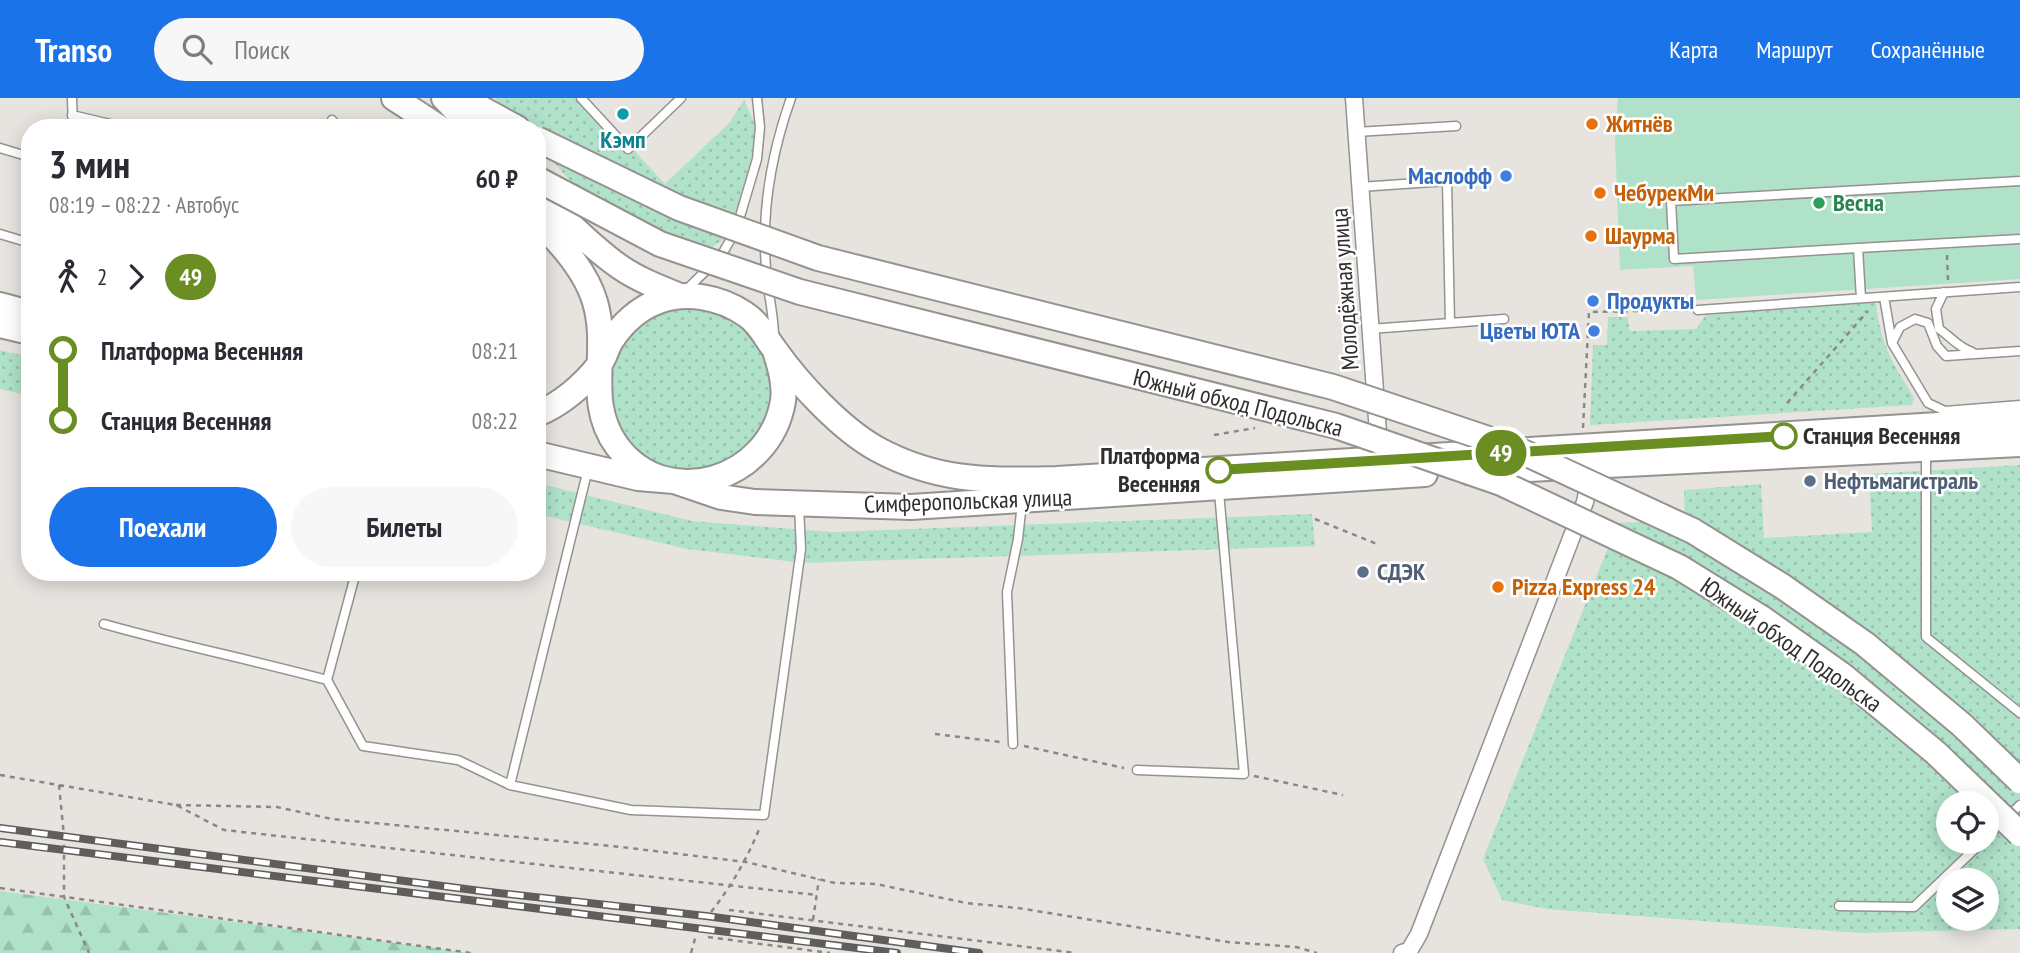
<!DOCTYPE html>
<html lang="ru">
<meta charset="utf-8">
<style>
:root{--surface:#fff;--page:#f7f7f7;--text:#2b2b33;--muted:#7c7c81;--accent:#1a73e8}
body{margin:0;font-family:"PT Sans Narrow",sans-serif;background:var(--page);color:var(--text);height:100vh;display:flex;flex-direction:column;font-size:26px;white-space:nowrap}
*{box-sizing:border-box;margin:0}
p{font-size:23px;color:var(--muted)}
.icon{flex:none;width:38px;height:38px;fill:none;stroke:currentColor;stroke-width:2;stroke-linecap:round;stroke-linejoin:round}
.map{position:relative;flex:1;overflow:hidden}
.sheet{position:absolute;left:21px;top:21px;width:525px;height:462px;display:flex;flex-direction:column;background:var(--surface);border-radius:28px;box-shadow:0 4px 18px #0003}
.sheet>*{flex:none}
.badge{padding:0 14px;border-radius:23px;font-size:24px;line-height:46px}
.controls{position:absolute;left:1936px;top:693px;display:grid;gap:14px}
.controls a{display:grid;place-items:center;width:63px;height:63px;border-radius:50%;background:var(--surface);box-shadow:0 4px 18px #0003;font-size:35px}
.map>.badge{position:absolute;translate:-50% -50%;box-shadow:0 0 0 4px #fff}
.legs{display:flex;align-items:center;gap:10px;height:77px;padding:0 28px;font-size:23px}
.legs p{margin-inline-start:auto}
.headline{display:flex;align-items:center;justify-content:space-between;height:119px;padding:0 28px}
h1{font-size:38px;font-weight:600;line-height:52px}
.action{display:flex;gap:14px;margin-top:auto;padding:14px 28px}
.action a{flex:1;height:80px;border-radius:42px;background:var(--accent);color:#fff;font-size:28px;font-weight:600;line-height:80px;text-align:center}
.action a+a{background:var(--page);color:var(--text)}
ul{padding:0 28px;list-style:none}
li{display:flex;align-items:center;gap:24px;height:70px;font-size:26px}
li i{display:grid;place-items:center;width:10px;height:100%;margin:0 9px;background:currentColor}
li i::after{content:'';width:18px;height:18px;margin:-9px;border:5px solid;border-radius:50%;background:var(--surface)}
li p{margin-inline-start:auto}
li:first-child i{background:linear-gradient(#0000 50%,currentColor 0)}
li:last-child i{background:linear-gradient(currentColor 50%,#0000 0)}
header{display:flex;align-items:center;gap:42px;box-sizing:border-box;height:98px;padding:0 35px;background:var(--accent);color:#fff}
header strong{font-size:33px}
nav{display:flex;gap:38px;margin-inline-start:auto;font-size:24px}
.search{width:490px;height:63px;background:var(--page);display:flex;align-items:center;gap:18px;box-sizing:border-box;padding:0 24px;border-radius:38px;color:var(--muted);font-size:26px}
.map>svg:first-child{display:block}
.green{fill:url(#green-dots);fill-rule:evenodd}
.forest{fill:url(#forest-firs)}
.pitch{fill:#b0e2ca}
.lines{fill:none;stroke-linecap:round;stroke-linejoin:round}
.service-casing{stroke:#95928f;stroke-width:11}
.minor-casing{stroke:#95928f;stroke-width:19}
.primary-casing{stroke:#95928f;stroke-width:28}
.path{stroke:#8a8785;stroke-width:2.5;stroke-dasharray:5 5;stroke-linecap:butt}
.service{stroke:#fff;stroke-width:8}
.minor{stroke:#fff;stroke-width:16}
.primary{stroke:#fff;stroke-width:24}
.rail-casing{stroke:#605e5c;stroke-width:8}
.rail{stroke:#fff;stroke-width:5;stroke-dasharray:16;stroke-linecap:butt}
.primary-bridge-casing{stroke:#95928f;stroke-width:28;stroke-linecap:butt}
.primary-bridge{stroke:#fff;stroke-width:24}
.line-1-casing{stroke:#fff;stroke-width:16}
.line-1{stroke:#6b8e23;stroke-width:10}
.culture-dot{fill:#0f9aa8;stroke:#fff;stroke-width:2.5}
.food-dot{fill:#e8710a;stroke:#fff;stroke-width:2.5}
.shop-dot{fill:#3f7fe0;stroke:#fff;stroke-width:2.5}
.leisure-dot{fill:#2e9e5b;stroke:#fff;stroke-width:2.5}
.stop-1-dot{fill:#fff;stroke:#6b8e23;stroke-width:3.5}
.service-dot{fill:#5c6f8a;stroke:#fff;stroke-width:2.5}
.labels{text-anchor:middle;stroke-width:5;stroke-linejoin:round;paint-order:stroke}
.food-label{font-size:24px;font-weight:bold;fill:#c56008;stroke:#fff;text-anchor:start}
.culture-label{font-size:24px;font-weight:bold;fill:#0d838f;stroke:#fff}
.shop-label{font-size:24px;font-weight:bold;fill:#366cbe;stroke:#fff;text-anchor:end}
.leisure-label{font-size:24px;font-weight:bold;fill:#27864d;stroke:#fff;text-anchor:start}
.street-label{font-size:24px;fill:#312f2e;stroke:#fff}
.stop-label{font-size:24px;font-weight:bold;fill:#312f2e;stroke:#fff;text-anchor:start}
.service-label{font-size:24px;font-weight:bold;fill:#4e5e75;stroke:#fff;text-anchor:start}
</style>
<header>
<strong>Transo</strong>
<div class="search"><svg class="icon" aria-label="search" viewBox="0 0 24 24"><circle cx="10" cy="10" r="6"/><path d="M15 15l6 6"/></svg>Поиск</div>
<nav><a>Карта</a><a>Маршрут</a><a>Сохранённые</a></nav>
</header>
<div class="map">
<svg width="2020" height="855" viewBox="0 0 2020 855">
<defs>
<pattern id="green-dots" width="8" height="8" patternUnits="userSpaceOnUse" patternTransform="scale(1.75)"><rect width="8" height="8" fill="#b0e2ca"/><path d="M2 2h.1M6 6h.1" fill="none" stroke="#98c2ae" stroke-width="1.8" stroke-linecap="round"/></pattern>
<pattern id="forest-firs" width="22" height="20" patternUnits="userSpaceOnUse" patternTransform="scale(1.75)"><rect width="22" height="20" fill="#b0e2ca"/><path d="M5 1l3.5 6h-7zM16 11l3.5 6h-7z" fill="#98c2ae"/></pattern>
</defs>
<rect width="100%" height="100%" fill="#e7e4e0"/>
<path class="green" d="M 495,0 L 586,0 L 665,86 L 729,25 L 744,2 L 754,24 L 754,47 L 743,96 L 736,121 L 726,140 L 707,152 L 668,159 L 645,152 L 624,142 L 537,46 L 537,30 L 522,30 Z
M 1876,203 C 1880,247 1892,263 1914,300 L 1912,307 L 1590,327 L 1593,247 L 1607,247 L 1608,219 L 1628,219 L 1629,233 L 1696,231 L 1706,217 Z
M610 291a81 81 0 1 1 162 0a81 81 0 1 1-162 0Z
M 0,252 L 30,259 L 30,298 L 0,291 Z
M 2020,367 L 2020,831 L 1859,835 L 1547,811 L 1502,802 L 1483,761 L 1618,425 L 1685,422 L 1684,392 L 1761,386 L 1764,440 L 1872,434 L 1869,376 ZM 1948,705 L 1986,705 L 1986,744 L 1948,744 ZM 1948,782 L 1986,782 L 1986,821 L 1948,821 Z
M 537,385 L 692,423 L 832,434 L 1312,416 L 1315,448 L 803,465 L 687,451 L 537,416 Z"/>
<path class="forest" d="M 0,793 L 471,855 L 0,855 Z"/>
<path class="pitch" d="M 1618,0 L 2020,0 L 2020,181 L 1696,202 L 1693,168 L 1620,172 L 1615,43 Z"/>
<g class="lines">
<g class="service-casing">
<path id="service" d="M 72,0 L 73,30
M 581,0 L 628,51 L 681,0
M 72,17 L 127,30
M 332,22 L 339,30
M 1356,34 L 1456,28
M 0,50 L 30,59
M 1360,89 L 1447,83 L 1450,225
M 0,136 L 30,145
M 1858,150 L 2020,141
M 686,192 L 721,158 L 736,132 L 757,61 L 760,29 L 757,0
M 1944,194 L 1936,211 L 1939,231 C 1951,239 1958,249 1972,254
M 1884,199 L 1892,245
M 1861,200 L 1858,150 L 1674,161 L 1671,103 L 2020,83
M 1698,212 L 2020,189
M 1370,231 L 1504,221
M 774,239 C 774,219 769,200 767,180 C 760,120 771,57 791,0
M 2020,253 L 1946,258 L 1937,248 L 1928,225 L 1915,221 L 1900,229 L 1892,245 L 1928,305 L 1945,313 L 2020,307
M 1926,355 L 1926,539 L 2020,615
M 356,474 L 327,582 L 363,648 L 458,662 L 510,687 L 631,712 L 764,717 L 801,451 L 799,408
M 104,526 C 178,547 253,562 327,582
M 1013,646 L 1007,494 L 1018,441 L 1022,405
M 1137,672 L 1244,676 L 1219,394
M 510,687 L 588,371
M 1986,740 L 2020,707
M 1839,808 L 1914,809 L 1982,744"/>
</g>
<g class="minor-casing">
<path id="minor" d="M 1354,0 L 1379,349
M 1402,855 L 1409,853 L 1419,836 L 1585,404 L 1590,379"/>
</g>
<g class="primary-casing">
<path id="primary" d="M 394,0 L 440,30
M 444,0 L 473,30
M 462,0 L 517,30
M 537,95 C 564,120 590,148 620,169 C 639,182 660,190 680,198
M 537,122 C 559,143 586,173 595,204 C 610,254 584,303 617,348 C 667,415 770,382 783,303 C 785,287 781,272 776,256
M 0,207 L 30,215
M 0,227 L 30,234
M 537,316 C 560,307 584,287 599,267 C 605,260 606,251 611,243 C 622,226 639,210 659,203 C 687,193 720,199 745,216 C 759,225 765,239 775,252 C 799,286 841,331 877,351 C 940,385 989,382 1057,381 L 2020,322
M 537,356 L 638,380 L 674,383 L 721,399 L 755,404 L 911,409 L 1425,376
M 1469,374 L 2020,346"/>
</g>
<path class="path" d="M 1947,157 L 1948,182
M 1787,305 L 1868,213
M 1583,330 L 1589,214 L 1688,212
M 1214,337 L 1255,330
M 1315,421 L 1377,446
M 935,636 L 1000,644
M 1024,648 L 1124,670
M 0,677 L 176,707 L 224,732 L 817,797
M 1254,678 L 1343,697
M 59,687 L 64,738 L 64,799 L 89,855
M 176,707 L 277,709 L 332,721 L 621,749 L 746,764 L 835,785 L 876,786 L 966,805 L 1018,810 L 1228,844 L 1296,849 L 1317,855
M 0,790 L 471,855
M 729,812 L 1076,855
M 711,814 C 732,787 747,761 760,729
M 813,822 L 819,781
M 708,839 L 830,855
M 691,855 L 696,837"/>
<use href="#service" class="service"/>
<use href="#minor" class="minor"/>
<use href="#primary" class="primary"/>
<g class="rail-casing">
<path id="rail" d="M 0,730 L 481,793 L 706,818 L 979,855
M 0,744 L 897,855"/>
</g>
<use href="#rail" class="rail"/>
<g class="primary-bridge-casing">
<path id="primary-bridge" d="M 537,41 L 679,110 L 818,160 L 1333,289 L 1512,349 L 1693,433 L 1782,488 L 1865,546 L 1962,627 L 2020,683
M 537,81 L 660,146 L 800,194 L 1336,328 L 1501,385 L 1679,469 L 1763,521 L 1842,577 L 1936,655 L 2020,736"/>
</g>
<use href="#primary-bridge" class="primary-bridge"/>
</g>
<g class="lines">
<g class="line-1-casing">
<path id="line-1" d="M 1219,372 L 1784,338"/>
</g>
<use href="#line-1" class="line-1"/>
</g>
<circle class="culture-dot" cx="623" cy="16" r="7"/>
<g class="food-dot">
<circle cx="1592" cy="26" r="7"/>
<circle cx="1600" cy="95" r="7"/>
<circle cx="1591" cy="138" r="7"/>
<circle cx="1498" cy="489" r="7"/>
</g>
<g class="shop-dot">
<circle cx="1506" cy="78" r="7"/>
<circle cx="1593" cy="203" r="7"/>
<circle cx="1594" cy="233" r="7"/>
</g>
<circle class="leisure-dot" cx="1819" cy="105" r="7"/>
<g class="stop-1-dot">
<circle cx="1784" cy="338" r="12"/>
<circle cx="1219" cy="372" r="12"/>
</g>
<g class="service-dot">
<circle cx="1810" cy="383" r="7"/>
<circle cx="1363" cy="474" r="7"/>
</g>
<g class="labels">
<g class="food-label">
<text x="1606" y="34">Житнёв</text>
<text x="1614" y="103">ЧебурекМи</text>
<text x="1605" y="146">Шаурма</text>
<text x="1512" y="497">Pizza Express 24</text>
</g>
<g class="culture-label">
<text x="623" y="50">Кэмп</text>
</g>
<g class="shop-label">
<text x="1492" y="86">Маслофф</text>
<text x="1607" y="211" text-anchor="start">Продукты</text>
<text x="1580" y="241">Цветы ЮТА</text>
</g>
<g class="leisure-label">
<text x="1833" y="113">Весна</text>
</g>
<g class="street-label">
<text transform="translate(1345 191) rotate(-94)" y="8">Молодёжная улица</text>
<text transform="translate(1238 305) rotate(14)" y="8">Южный обход Подольска</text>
<text transform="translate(968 403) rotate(-2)" y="8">Симферопольская улица</text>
<text transform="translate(1791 547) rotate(35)" y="8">Южный обход Подольска</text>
</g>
<g class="stop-label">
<text x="1803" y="346">Станция Весенняя</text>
<text x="1200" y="366" text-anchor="end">Платформа<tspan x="1200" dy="28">Весенняя</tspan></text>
</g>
<g class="service-label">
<text x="1824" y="391">Нефтьмагистраль</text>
<text x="1377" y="482">СДЭК</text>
</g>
</g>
</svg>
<div class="controls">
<a><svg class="icon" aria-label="locate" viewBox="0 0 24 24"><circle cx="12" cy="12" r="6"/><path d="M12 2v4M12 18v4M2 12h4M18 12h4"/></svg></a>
<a><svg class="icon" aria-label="layers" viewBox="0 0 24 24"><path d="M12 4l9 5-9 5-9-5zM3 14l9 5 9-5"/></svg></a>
</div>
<b class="badge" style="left:1501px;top:355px;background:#6b8e23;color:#fff">49</b>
<section class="sheet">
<div class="headline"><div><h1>3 мин</h1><p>08:19 – 08:22 · Автобус</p></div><b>60 ₽</b></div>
<div class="legs"><svg class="icon" aria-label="walk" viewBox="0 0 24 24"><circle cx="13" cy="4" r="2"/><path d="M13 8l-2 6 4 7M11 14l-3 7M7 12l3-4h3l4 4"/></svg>2<svg class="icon" aria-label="forward" viewBox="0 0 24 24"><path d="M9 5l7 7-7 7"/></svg><b class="badge" style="background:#6b8e23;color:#fff">49</b></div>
<ul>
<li><i style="color:#6b8e23"></i><b>Платформа Весенняя</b><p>08:21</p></li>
<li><i style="color:#6b8e23"></i><b>Станция Весенняя</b><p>08:22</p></li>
</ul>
<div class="action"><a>Поехали</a><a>Билеты</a></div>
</section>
</div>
